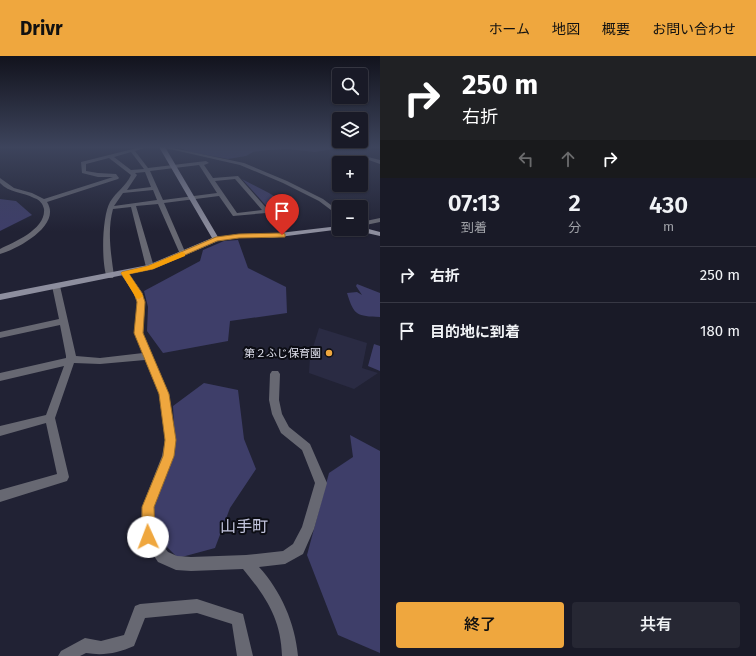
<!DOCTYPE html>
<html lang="ja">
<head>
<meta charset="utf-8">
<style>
  body { margin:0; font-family:"Fira Sans","Noto Sans JP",sans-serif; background:#262733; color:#f1f3f6; height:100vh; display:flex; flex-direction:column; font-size:15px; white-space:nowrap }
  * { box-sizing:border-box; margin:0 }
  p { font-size:13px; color:#9fa1a7 }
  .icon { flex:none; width:22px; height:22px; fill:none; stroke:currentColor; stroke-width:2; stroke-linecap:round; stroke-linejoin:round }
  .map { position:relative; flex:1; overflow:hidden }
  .details { display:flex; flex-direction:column; background:#191a27; width:376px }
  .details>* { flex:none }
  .banner { background:#202124; color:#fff; overflow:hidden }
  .controls { position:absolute; left:332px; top:12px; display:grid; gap:8px }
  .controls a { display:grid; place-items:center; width:36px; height:36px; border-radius:4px; background:#191a27; box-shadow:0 1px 3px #0004,0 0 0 1px #373844; font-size:20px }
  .pin { position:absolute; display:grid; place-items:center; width:34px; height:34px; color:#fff; margin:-41px -17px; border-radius:50% 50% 50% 0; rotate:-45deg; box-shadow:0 0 4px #0007 }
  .pin .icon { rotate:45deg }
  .me { position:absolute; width:44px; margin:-22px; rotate:358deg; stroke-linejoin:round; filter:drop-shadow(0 0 3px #0008) }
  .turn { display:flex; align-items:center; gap:14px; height:84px; padding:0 16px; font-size:18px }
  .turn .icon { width:52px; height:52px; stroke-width:2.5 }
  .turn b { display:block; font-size:28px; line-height:34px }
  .lanes { display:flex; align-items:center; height:38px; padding:0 16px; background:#0003; justify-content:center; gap:20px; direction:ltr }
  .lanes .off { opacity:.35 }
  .eta { display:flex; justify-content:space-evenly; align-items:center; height:68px; text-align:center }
  .eta b { font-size:24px; font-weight:600; line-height:28px }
  .primary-button { display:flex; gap:8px; margin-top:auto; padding:8px 16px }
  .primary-button a { flex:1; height:46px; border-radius:4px; background:#efa73e; color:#111; font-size:16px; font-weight:600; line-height:46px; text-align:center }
  .primary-button a+a { background:#262733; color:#f1f3f6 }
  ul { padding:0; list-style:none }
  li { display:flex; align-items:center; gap:12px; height:56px; padding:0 16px; border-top:1px solid #373844 }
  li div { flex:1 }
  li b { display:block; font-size:15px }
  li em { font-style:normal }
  header { display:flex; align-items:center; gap:24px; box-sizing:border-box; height:56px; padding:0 20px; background:#efa73e; color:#111 }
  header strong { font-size:19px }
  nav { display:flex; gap:22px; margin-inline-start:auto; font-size:14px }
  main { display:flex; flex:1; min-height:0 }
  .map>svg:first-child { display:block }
  .built { fill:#2a2b43 }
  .green { fill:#3e3e69 }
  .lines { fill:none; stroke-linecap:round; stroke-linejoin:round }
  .street { fill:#676872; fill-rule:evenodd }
  .secondary { fill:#8d8e9e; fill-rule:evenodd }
  .route { fill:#efa73e; stroke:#9b6d28 }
  .slow { fill:#f59e0b }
  .poi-dot { fill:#efa73e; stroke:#0c0d14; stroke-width:1.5 }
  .labels { text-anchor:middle; stroke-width:4; stroke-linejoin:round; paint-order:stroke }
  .poi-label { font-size:11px; fill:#e1e2ef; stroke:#0c0d14; text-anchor:end }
  .near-quarter-label { font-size:16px; fill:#c3c5dd; stroke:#0c0d14 }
</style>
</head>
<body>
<header>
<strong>Drivr</strong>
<nav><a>ホーム</a><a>地図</a><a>概要</a><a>お問い合わせ</a></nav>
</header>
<main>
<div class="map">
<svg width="380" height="600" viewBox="0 0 380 600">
  <rect width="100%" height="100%" fill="#212234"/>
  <polygon class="built" points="319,272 367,287 362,312 378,317 354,333 309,317 310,301"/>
  <g class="green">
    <polygon points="177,91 338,91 339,92 315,96 288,93 268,94 253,96 246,100 228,103 191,96"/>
    <path d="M242 123C256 131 270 136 282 146L269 153Z"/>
    <polygon points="0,143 16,145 32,159 0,175"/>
    <polygon points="238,184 248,212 286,231 287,257 230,265 228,285 163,297 147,275 148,251 144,235 200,205 203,194 224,185"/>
    <path d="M357 228 380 237V261C357 260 354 260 347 237L357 236 362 239 356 230Z"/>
    <polygon points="374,288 380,290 380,315 368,310"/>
    <polygon points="204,327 238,334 244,383 256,413 230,452 215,492 178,502 158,482 152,453 175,390 173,350"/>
    <polygon points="350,379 380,395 380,597 338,579 307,499 329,417 353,401"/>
  </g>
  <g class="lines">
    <g class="street">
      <path d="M141 91H147L135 95 148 112 206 105 209 107 204 109 213 122 238 120 269 155 266 157 233 160 219 140 164 147 186 198 183 200 180 198 158 148 136 150 154 211 150 213 146 211 131 151 113 153C107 175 111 198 114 220L113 222H107C101 206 102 160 110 146 116 136 126 130 131 119L109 102 86 108V115L98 117 116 118 119 122 118 123 47 146C62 169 18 193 0 198V193C15 186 46 173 44 153 43 148 40 144 34 142 23 136 9 137 0 127V122L14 132 32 137 44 143 113 121H98L82 117 81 106ZM131 96 144 113 131 114 114 101ZM199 109 217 137 163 144 150 115ZM145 116 151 131 127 134 137 119 135 117ZM235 123 262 154 237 157 215 125ZM153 134 157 144 114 150 123 137Z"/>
      <polygon points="161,91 168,91 244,107 287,125 323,143 339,155 339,160 319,145 283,127 240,109"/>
      <polygon points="368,101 380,104 380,108 366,103 366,101"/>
      <polygon points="380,162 380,166 361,170 361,166"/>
      <path d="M121 215H127L142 237 145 246 143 277 169 338 175 384 174 400 154 451 153 465 154 479 168 496 177 500 191 501 246 499 283 495 293 488 302 471 315 427 302 394 281 377 272 358 269 344 270 318 272 315H278L280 318 279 344 282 358 289 371 310 388 327 427 314 473 303 498 285 508 259 511C281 535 295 567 298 600H282C281 563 266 541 243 513L191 515 176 514 158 506 144 485 142 481 141 465 142 451 162 400 165 384 159 338 145 304 100 308 74 307 55 362 69 421 67 425 0 446V434L57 418 46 367 0 380V370L46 359 64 310 0 325V317L66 302V300L60 269 0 282V276L59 263 52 230 56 228 60 230 76 300 100 302 143 297 135 277 137 246 134 237 120 217Z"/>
      <path d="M197 543 243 558 253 600H237L232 568 197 557 145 562 134 590C118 597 104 600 86 597L80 600H58L61 595 85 582 101 585 124 579 135 550 140 548Z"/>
    </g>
    <g class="secondary">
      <polygon points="159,91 165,91 218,181 239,178 271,178 339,170 339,173 342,173 271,182 239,182 218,185 153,213 0,244 0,238 148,209 212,182"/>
      <polygon points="361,171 380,176 380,180 358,175 357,173 361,173"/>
    </g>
  </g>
  <linearGradient id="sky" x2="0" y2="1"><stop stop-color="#12131d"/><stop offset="0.52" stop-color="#3d445c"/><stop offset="1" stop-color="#3d445c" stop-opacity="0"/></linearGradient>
  <rect width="380" height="175" fill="url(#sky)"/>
  <polygon class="route" points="282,177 285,178 285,181 239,182 217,185 153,213 129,218 142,237 145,246 143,277 169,338 176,384 174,400 154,451 155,481 153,486 148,488 144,486 142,481 142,451 163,400 165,384 159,338 134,277 137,246 134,237 121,217 122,216 148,210 216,181 239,178"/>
  <polygon class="slow" points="182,196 185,197 185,200 153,213 129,218 143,240 139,243 136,242 121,217 122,216 148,210"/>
  <circle class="poi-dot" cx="329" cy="297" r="4"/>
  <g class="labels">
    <g class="poi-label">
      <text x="321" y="301">第２ふじ保育園</text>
    </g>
    <g class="near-quarter-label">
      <text x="244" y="476">山手町</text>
    </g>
  </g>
</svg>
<div class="controls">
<a><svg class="icon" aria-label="search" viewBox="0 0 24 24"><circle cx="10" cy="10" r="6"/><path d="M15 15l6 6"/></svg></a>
<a><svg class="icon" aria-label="layers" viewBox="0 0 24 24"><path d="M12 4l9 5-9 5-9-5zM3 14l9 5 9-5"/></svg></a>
<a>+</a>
<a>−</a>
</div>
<div class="pin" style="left:282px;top:179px;background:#d93025"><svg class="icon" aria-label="arrive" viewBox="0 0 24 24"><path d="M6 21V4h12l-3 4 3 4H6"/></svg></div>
<svg class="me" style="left:148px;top:481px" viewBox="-20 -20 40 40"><circle r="19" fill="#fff"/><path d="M0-13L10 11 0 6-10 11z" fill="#efa73e"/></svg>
</div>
<section class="details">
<div class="banner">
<div class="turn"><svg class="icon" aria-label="right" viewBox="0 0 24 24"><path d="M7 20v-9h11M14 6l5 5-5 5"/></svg><div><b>250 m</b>右折</div></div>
<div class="lanes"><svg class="icon off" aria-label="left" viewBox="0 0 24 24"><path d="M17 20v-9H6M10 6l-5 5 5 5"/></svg><svg class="icon off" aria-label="ahead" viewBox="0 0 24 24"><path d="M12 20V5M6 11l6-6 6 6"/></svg><svg class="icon" aria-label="right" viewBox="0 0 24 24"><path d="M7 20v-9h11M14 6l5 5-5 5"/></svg></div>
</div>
<div class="eta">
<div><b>07:13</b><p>到着</p></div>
<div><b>2</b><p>分</p></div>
<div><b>430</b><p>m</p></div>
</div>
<ul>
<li><svg class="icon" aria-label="right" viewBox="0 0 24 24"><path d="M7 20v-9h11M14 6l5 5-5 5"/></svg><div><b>右折</b></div><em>250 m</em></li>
<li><svg class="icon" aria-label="arrive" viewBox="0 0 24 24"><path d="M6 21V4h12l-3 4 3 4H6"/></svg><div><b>目的地に到着</b></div><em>180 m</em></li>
</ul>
<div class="primary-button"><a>終了</a><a>共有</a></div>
</section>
</main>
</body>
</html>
